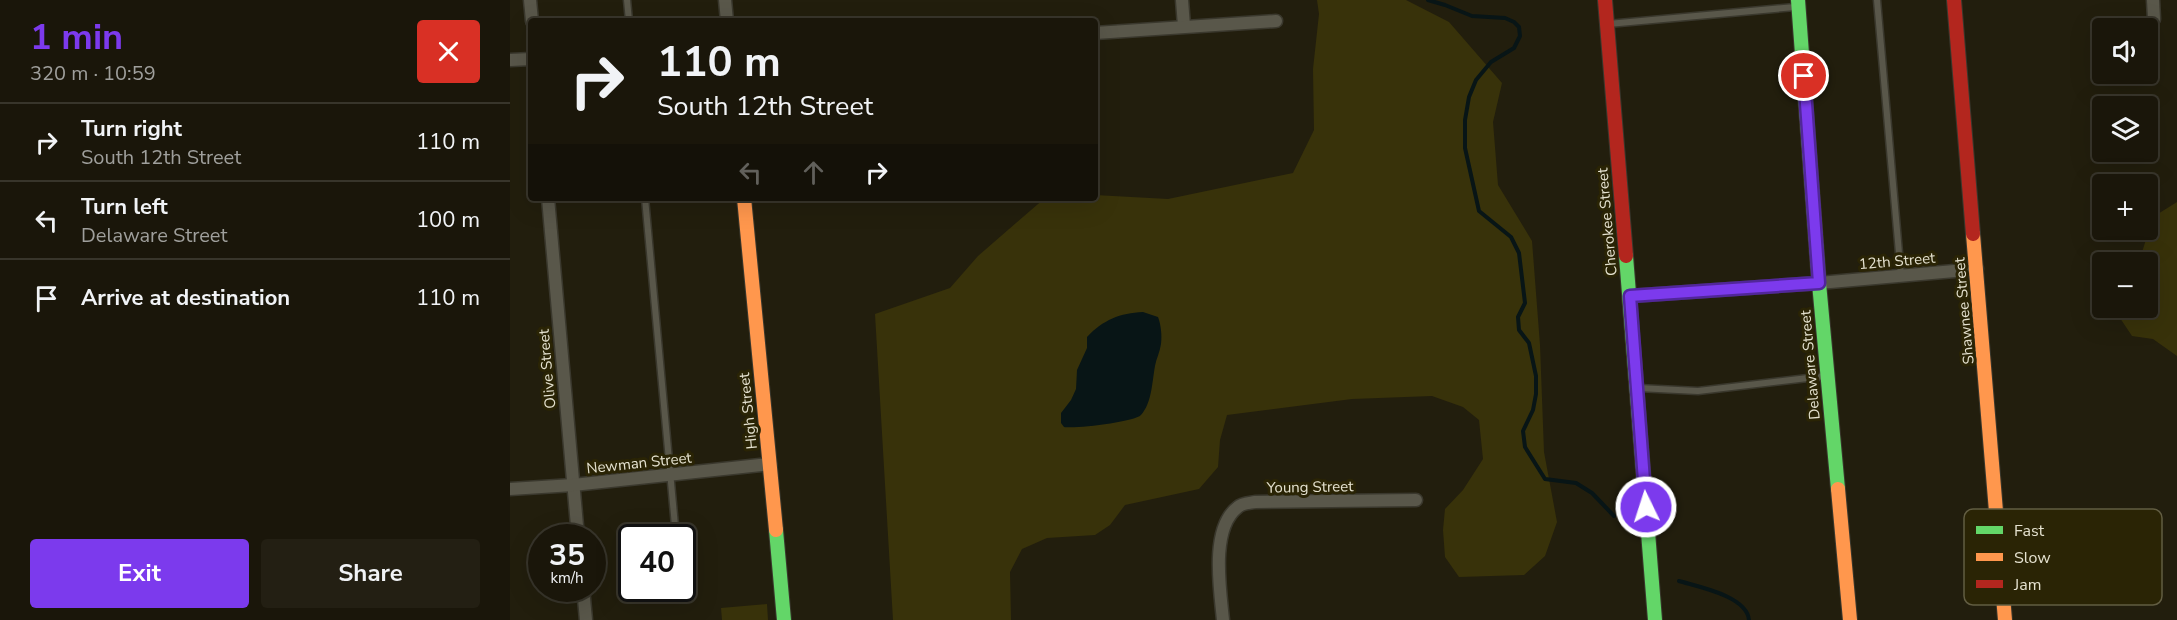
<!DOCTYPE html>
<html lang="en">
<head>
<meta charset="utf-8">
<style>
  body { margin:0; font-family:"Nunito Sans",sans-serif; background:#231f13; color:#f1f3f6; height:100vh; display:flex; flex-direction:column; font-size:22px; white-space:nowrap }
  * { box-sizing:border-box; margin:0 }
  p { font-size:20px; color:#9f9f9c }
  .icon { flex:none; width:33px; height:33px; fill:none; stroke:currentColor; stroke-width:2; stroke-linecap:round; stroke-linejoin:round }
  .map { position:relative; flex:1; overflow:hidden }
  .details { display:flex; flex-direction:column; background:#1a160a; width:510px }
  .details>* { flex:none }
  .top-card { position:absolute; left:18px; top:18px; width:570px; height:183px; border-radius:6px; box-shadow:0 6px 24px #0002,0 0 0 2px #38352b; background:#1a160a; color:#f1f3f6; overflow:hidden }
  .buttons { position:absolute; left:1582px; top:18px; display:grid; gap:12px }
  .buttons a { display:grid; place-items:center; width:66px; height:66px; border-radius:6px; background:#1a160a; box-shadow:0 6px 24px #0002,0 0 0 2px #38352b; font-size:30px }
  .speed { position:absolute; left:18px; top:524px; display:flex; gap:12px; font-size:30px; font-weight:700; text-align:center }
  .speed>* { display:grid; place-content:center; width:78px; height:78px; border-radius:50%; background:#1a160a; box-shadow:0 6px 24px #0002,0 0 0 2px #38352b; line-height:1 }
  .speed small { font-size:15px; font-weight:400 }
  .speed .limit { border:3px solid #111; border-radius:9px; background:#fff; color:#111 }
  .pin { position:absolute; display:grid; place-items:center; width:51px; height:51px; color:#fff; margin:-26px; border:3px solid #fff; border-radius:50%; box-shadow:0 2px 6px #0007 }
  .me { position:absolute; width:66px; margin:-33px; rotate:356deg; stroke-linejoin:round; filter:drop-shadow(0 0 4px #0008) }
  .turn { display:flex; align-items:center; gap:21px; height:126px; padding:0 30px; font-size:27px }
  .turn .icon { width:78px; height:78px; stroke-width:2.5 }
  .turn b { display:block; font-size:42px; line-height:51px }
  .lanes { display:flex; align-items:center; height:57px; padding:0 30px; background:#0003; justify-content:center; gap:30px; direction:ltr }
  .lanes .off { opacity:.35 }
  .round { display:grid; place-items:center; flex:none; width:63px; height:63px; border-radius:6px; background:#231f13 }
  .head { display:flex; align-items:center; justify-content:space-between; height:102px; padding:0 30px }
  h1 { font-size:36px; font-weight:700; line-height:45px; color:#7c3aed }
  .cta { display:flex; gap:12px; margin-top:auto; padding:12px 30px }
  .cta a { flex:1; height:69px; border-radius:6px; background:#7c3aed; color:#fff; font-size:24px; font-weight:700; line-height:69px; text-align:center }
  .cta a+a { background:#231f13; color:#f1f3f6 }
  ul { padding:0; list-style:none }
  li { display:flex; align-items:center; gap:18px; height:78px; padding:0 30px; border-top:2px solid #38352b }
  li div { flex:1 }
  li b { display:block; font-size:22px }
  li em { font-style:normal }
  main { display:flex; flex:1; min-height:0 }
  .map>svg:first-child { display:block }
  .green { fill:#38320a }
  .water { fill:#081516 }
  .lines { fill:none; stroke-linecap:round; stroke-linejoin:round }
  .stream { stroke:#081516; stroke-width:4 }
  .lane-casing { stroke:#3a382d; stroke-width:9 }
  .street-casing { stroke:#3a382d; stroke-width:15 }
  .fast-casing { stroke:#3a382d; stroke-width:16 }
  .slow-casing { stroke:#3a382d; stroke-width:16 }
  .jam-casing { stroke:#3a382d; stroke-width:16 }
  .lane { stroke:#59574a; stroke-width:6 }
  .street { stroke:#59574a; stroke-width:12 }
  .fast { stroke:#63d668; stroke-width:14 }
  .slow { stroke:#ff974d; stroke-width:14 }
  .jam { stroke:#b3261e; stroke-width:14 }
  .route-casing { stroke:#51269a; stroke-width:15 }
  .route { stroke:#7c3aed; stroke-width:10 }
  .labels { text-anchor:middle; stroke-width:6; stroke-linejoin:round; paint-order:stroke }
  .street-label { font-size:15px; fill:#e5e2d0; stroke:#2a2405 }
  .key { fill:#2a2405; stroke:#625d42; stroke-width:1.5 }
  .key-label { font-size:16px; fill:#e5e2d0 }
</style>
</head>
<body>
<main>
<section class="details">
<div class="head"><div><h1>1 min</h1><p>320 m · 10:59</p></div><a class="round" style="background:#d93025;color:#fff"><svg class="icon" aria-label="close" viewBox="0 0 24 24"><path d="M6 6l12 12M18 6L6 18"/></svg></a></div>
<ul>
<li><svg class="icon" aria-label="right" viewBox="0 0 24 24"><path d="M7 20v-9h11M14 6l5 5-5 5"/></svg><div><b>Turn right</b><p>South 12th Street</p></div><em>110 m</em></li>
<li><svg class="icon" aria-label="left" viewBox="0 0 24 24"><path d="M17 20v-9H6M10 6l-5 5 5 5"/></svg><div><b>Turn left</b><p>Delaware Street</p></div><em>100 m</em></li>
<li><svg class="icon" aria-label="arrive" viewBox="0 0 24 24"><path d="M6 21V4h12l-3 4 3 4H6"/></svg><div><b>Arrive at destination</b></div><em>110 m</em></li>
</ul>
<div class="cta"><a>Exit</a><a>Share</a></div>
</section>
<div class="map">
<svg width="1667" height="620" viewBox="0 0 1667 620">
  <rect width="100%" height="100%" fill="#221e0d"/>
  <g class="green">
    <polygon points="807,0 896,0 939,22 992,83 983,122 988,185 1022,241 1030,345 1034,452 1047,522 1035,556 1014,575 949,577 935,557 933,530 935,509 953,490 973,459 969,420 953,407 922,396 842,399 717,415 710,440 708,467 689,489 615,505 600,525 585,535 537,538 512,549 500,572 501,620 383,620 365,314 440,288 468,256 535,198 585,198 585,195 658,199 783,173 804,130 803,69 809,14"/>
    <polygon points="1667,202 1667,356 1643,339 1622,336 1604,309 1605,308 1638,308 1638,262 1629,262 1643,217"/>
    <polygon points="257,604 258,620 212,620 211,608"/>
  </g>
  <path class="water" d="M633 312 648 317C651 325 652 335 651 344 650 352 646 359 645 366 642 382 642 403 631 415 624 422 566 429 554 427L551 423V413L561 400 566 389 567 370 577 348V337C593 320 610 313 633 312Z"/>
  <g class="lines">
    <g class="stream">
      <polyline points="918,0 935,5 962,16 995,18 1004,22 1009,27 1010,36 1004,48 981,62 966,80 959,97 955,120 955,148 969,211 1001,237 1009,253 1015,303 1008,317 1009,330 1019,343 1026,376 1026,394 1023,410 1013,431 1015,447 1035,479 1066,483 1082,493 1104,516"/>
      <path d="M1169 581C1189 587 1237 596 1239 620"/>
    </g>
    <g class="lane-casing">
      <g id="lane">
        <polyline points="117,0 119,21"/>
        <polyline points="1367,0 1391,276"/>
        <polyline points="1098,24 1285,7"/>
        <polyline points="135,198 166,537"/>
        <polyline points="1128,388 1188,391 1315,376"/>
        <polyline points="170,588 170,589"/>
      </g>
    </g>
    <g class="street-casing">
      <g id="street">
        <polyline points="20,0 22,21"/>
        <polyline points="215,0 217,21"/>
        <polyline points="672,0 674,26"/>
        <polyline points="1643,0 1644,19"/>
        <polyline points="585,33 766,21"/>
        <polyline points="0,60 21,59"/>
        <polyline points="38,198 68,537"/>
        <polyline points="1120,296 1309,283 1467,269"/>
        <polyline points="0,489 63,485 260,464"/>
        <polyline points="73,588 76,620"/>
        <path d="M713 620C710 589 700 528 728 507 732 503 740 503 745 502L906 500"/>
      </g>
    </g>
    <g class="fast-casing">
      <g id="fast">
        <polyline points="1288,0 1309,283 1328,489"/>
        <polyline points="1116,256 1145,620"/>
        <polyline points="266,530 274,620"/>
      </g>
    </g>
    <g class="slow-casing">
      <g id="slow">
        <polyline points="234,198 266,530"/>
        <polyline points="1463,234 1495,620"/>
        <polyline points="1328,489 1340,620"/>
      </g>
    </g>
    <g class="jam-casing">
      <g id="jam">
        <polyline points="1095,0 1116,256"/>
        <polyline points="1444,0 1463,234"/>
      </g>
    </g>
    <use href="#lane" class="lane"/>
    <use href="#street" class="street"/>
    <use href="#fast" class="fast"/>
    <use href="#slow" class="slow"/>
    <use href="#jam" class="jam"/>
  </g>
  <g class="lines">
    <g class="route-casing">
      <polyline id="route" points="1136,507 1120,296 1309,283 1294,76"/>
    </g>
    <use href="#route" class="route"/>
  </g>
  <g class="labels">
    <g class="street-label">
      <text transform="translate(1097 222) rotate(-95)" y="5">Cherokee Street</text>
      <text transform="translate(1387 261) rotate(-5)" y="5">12th Street</text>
      <text transform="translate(1454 311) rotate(-95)" y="5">Shawnee Street</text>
      <text transform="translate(1300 365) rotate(-95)" y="5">Delaware Street</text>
      <text transform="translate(37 369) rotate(-95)" y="5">Olive Street</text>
      <text transform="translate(238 411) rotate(-96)" y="5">High Street</text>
      <text transform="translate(129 463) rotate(-6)" y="5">Newman Street</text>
      <text transform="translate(800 487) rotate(-1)" y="5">Young Street</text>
    </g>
  </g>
  <rect x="1454" y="509" width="198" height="96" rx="9" class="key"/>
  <rect x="1466" y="526" width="27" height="8" fill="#63d668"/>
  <rect x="1466" y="553" width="27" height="8" fill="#ff974d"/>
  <rect x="1466" y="580" width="27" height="8" fill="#b3261e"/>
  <g class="key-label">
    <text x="1504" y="536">Fast</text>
    <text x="1504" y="563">Slow</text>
    <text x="1504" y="590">Jam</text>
  </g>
</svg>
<div class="buttons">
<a><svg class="icon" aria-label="sound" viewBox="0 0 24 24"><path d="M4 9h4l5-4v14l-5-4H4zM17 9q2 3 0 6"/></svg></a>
<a><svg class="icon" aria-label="layers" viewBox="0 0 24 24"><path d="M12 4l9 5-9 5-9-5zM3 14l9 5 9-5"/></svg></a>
<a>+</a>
<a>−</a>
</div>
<div class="speed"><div>35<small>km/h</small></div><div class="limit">40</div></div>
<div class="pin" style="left:1294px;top:76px;background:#d93025"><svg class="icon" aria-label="arrive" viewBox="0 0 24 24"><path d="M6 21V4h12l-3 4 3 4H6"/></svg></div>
<svg class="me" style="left:1136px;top:507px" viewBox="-20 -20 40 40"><circle r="17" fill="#7c3aed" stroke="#fff" stroke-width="3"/><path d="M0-11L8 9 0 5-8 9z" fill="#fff"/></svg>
<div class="top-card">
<div class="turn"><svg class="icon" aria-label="right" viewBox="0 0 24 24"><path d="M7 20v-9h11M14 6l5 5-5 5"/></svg><div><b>110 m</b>South 12th Street</div></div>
<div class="lanes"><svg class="icon off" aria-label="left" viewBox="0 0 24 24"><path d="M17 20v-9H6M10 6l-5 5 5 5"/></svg><svg class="icon off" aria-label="ahead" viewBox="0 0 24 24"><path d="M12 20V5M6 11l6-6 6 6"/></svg><svg class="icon" aria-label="right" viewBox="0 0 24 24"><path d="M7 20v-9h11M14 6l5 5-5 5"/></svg></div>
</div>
</div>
</main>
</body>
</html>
